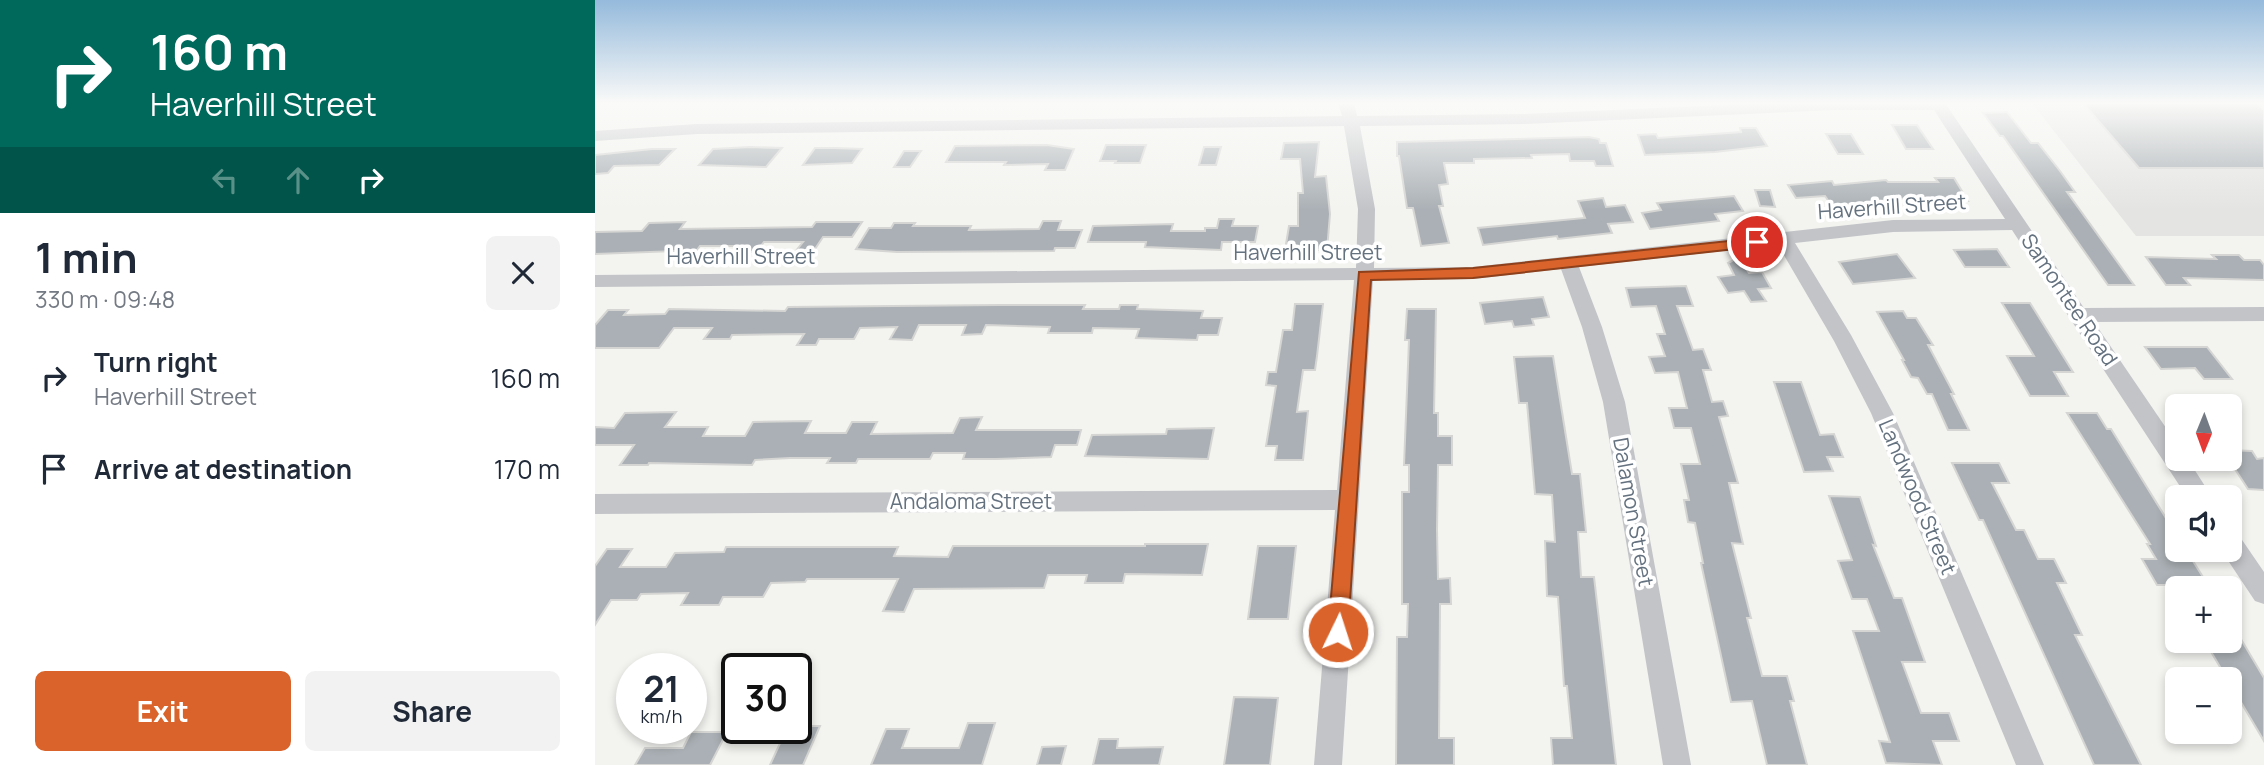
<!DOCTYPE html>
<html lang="en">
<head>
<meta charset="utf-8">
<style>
  body { margin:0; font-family:Manrope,sans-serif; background:#f2f2f3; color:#1f2937; height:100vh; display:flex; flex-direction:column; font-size:26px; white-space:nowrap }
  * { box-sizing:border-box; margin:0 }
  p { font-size:23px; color:#747a83 }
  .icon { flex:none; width:38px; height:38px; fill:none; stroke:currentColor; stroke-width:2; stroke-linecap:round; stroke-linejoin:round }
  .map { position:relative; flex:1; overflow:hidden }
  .side { display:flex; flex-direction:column; background:#fff; width:595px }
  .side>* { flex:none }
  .guide { background:#00695c; color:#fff; overflow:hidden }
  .needle { width:46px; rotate:181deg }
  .tools { position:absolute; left:1570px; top:394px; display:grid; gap:14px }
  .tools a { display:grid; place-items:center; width:77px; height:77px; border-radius:10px; background:#fff; box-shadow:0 4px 10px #0003; font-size:35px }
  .speed { position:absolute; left:21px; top:653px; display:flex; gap:14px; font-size:35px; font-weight:700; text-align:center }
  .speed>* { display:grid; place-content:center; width:91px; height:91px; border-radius:50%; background:#fff; box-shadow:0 4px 10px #0003; line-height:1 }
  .speed small { font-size:18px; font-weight:400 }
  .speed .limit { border:4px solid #111; border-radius:10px; background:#fff; color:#111 }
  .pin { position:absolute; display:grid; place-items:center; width:60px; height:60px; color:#fff; margin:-30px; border:4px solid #fff; border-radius:50%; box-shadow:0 2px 7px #0007 }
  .me { position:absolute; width:77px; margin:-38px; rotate:4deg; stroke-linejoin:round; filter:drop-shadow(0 0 5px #0008) }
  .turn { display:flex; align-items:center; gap:24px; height:147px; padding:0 35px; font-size:32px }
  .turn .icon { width:91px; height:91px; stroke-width:2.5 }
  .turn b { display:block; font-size:49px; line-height:60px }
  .lanes { display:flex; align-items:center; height:66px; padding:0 35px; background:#0003; justify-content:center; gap:35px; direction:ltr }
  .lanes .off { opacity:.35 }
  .round { display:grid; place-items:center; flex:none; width:74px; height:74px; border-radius:10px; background:#f2f2f3 }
  .headline { display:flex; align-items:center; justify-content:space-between; height:119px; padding:0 35px }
  h1 { font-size:42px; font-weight:700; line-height:52px }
  .cta { display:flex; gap:14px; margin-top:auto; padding:14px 35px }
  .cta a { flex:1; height:80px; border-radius:10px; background:#d9632a; color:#fff; font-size:28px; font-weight:700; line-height:80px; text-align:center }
  .cta a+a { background:#f2f2f3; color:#1f2937 }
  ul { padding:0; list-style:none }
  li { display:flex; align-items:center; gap:21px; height:91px; padding:0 35px }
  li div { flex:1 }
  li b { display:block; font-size:26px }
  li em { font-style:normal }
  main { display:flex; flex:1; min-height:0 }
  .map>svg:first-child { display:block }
  .built { fill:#e4e5e3 }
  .building { fill:#aab0b5; stroke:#d5d5d3; stroke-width:2 }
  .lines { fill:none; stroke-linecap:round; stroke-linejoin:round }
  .minor { fill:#c2c4c8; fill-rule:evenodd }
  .route { fill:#d9632a; stroke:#8d401b; stroke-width:2 }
  .labels { text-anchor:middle; stroke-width:7; stroke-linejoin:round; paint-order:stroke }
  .street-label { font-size:21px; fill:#64717f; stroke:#fff }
</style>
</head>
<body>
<main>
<section class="side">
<div class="guide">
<div class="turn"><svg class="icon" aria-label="right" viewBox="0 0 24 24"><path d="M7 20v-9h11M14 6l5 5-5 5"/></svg><div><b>160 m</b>Haverhill Street</div></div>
<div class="lanes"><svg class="icon off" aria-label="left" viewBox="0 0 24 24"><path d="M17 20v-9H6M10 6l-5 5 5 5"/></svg><svg class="icon off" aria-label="ahead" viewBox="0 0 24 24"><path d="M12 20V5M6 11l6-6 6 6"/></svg><svg class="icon" aria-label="right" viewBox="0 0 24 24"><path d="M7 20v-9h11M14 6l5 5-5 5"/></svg></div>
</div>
<div class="headline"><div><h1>1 min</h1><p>330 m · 09:48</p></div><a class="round"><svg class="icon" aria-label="close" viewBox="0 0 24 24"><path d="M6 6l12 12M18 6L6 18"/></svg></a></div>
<ul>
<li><svg class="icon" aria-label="right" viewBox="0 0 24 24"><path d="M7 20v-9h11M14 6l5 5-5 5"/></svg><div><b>Turn right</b><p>Haverhill Street</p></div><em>160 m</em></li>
<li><svg class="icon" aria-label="arrive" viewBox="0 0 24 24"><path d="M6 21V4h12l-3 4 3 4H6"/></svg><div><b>Arrive at destination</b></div><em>170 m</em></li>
</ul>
<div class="cta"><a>Exit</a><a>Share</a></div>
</section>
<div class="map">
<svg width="1669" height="765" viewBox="0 0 1669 765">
  <rect width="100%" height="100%" fill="#f3f4f0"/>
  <polygon class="built" points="1437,103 1669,103 1669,236 1541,236"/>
  <g class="building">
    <polygon points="1488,103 1662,103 1669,110 1669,168 1544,168"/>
    <polygon points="1412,112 1436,143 1443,143 1465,171 1480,192 1472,192 1539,285 1513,285 1408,136 1405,136 1388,113"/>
    <polygon points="1297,125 1322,125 1338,149 1311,149"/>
    <polygon points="1145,128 1161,128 1172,146 1120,152 1050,155 1043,135 1061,134 1063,138 1146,132"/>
    <polygon points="1231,134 1256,134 1268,154 1243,154"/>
    <polygon points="994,137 1004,139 1005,143 1011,143 1018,166 1001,166 999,161 975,161 974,154 936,155 937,158 879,159 879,163 849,163 853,184 844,185 848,206 844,206 854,243 826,246 818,208 812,208 804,156 802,156 802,142"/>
    <polygon points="724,142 720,177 731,176 735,214 732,250 690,250 694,226 703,226 703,193 708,193 705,159 686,159 689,143"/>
    <polygon points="452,145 479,149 470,170 450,170 453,164 409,165 411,162 351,162 360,146"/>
    <polygon points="511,145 551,145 545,163 520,163 521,161 505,161"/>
    <polygon points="155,147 187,148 171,167 104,165 118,149"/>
    <polygon points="609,147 626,147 621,165 604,165"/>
    <polygon points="220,148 240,148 267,149 257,163 208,165"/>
    <polygon points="57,149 80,149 64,165 19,166 13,173 0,174 0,155"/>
    <polygon points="309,151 326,151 315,167 299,167"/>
    <polygon points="1340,178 1359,178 1373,201 1326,200 1324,197 1237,206 1230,196 1201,198 1193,185 1237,181 1239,185 1291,180 1293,182 1343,182"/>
    <polygon points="1160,190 1175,190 1180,207 1165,206"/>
    <polygon points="1139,196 1148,211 1120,214 1124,221 1055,229 1047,213 1066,210 1062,203"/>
    <polygon points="1008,198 1011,207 1030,205 1038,222 1013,224 1017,233 963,239 962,236 888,245 883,228 990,218 983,201"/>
    <polygon points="624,219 639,219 637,226 663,226 660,242 627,242 626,250 550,247 551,242 493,242 498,226 578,224 576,231 610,231 610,228 622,228"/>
    <polygon points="448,221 466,221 463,230 487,230 480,248 460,248 459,251 302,252 261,249 274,228 296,228 299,223 320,223 318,226 376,226 374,230 444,229"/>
    <polygon points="90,222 85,229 217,227 221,222 267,222 257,237 228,237 218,252 200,252 208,242 169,242 161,252 140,252 145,246 105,246 99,254 77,254 80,251 0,254 0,232 47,231 54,223"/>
    <polygon points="1402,249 1414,267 1370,267 1359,250"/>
    <polygon points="1302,254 1320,278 1258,284 1244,262"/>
    <polygon points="1617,255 1644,255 1649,260 1665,260 1669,265 1669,280 1589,278 1595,285 1571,285 1551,257 1621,259"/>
    <polygon points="1144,257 1154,273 1167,272 1176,288 1163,289 1171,301 1156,302 1149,291 1133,293 1123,277 1139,275 1133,263"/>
    <polygon points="1091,286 1098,306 1082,306 1098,350 1108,349 1116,370 1108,370 1117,402 1128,401 1133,416 1124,417 1143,483 1134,483 1148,544 1137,543 1156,618 1152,618 1167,676 1192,676 1199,701 1195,701 1212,765 1172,765 1157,701 1136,702 1106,563 1108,563 1100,523 1093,522 1089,500 1094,500 1086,464 1105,464 1096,428 1079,428 1074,408 1092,408 1083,372 1060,373 1054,357 1070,356 1062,334 1070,334 1061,306 1036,307 1031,288"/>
    <polygon points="948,297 954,317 937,319 939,325 919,327 917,321 890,324 885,303"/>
    <polygon points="1407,303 1435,303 1478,372 1459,372 1473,396 1435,396 1412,356 1439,356"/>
    <polygon points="700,304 728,304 722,356 720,370 708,370 702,412 713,411 708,460 680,460 682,446 671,446 681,386 671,385 673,372 681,372 688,330 697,330"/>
    <polygon points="404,305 490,305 488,309 524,309 525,305 543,305 542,309 608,311 606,318 627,318 623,335 603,335 602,340 541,338 544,329 498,328 497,333 453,333 455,327 391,325 387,334 367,335 371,325 324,325 317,340 295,339 302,327 265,328 259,339 224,339 221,345 202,345 209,334 137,335 135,339 109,339 117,328 79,328 64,348 0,348 0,325 13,310 33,310 29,315 70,314 74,309 190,311 193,307"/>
    <polygon points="812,309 841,309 839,413 843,413 843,436 857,436 857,465 843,465 842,530 843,579 855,578 856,604 845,604 844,738 859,738 859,765 801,765 802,637 812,637 813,604 807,604 807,492 814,492 814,465 809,465 814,340 810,340"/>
    <polygon points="1308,311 1312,318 1321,318 1338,345 1333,345 1359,394 1356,394 1374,430 1353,430 1337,394 1332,394 1323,378 1316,377 1307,360 1309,360 1282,312"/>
    <polygon points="1550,347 1612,347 1637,379 1609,379 1600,368 1566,369"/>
    <polygon points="958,356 977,474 985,474 991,532 983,532 986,577 999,577 1021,765 958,765 956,738 977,738 972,686 969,686 963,597 952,596 950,541 960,542 957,495 940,494 932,403 924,403 919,357"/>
    <polygon points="1179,382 1206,382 1225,435 1239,434 1248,457 1232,457 1238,471 1209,472"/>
    <polygon points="81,412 70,427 113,427 108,436 150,436 158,422 216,421 210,433 251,433 257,422 282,422 276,434 358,433 365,418 387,417 381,430 486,430 482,445 460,445 456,457 401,459 368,459 370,453 338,453 335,459 263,459 261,463 232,463 235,458 195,458 160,460 157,465 54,463 53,465 25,465 39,445 0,445 0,427 19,428 30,413"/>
    <polygon points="1472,413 1502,413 1512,429 1516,429 1582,536 1582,550 1591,550 1613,585 1562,585 1547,559 1561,559 1552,544 1555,544"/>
    <polygon points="619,428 613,459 490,456 497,435 571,434 572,429"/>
    <polygon points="1634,450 1657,451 1662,459 1669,458 1669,490 1653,489 1634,460"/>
    <polygon points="1357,463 1404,463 1414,483 1397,483 1421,530 1429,530 1443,559 1459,559 1471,583 1462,583 1487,635 1480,635 1546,765 1499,765 1388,520 1384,520"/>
    <polygon points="1234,496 1265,497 1281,546 1278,545 1299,598 1307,598 1330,662 1307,662 1326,713 1354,713 1364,741 1338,741 1347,765 1291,763 1284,741 1295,742 1258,631 1284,631 1272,599 1257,599 1243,561 1257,560"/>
    <polygon points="550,544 613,544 607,575 530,574 528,583 490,583 492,575 453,575 449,588 319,589 309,612 288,611 303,579 212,579 210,582 176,583 168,597 128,597 124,605 86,605 93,593 46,594 42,600 16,600 0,625 0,566 12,549 37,549 25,567 71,567 80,553 129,552 131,547 303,547 299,556 353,557 358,546 550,546"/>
    <polygon points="663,546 701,546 693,619 653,619"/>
    <polygon points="1634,619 1669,678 1669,741 1609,640 1634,640"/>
    <polygon points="639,697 683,698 675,765 629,765"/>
    <polygon points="373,723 400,723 387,765 276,765 291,729 314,729 307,748 364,748"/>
    <polygon points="201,726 225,726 208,765 175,765 192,728 201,728"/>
    <polygon points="96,732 132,732 115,765 40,765 50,748 88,748"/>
    <polygon points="504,739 523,739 522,748 568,747 564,765 498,765"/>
    <polygon points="471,746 466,765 442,765 447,747"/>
  </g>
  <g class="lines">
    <g class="minor">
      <path d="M743 103H759L762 116 929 114 1174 103H1350L1489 308 1669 307V321L1499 322 1582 444V458H1592L1617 497H1592L1417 230 1298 232 1200 243 1256 335 1298 413 1449 765H1421L1276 413 1239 341 1183 245 984 267 1007 327 1030 402 1096 765H1068L1008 402 987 327 966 269 878 279 778 280 747 765H719L740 510 0 514V494L742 490 759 280 0 287V275L761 268 763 209 749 126 102 134 0 141V131L102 124 747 116ZM1238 110H1339L1410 219 1298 220 878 267 779 268 780 209 765 126 929 124Z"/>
      <polygon points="1634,531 1643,534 1669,572 1669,604 1660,601 1626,550 1634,550"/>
    </g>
  </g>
  <linearGradient id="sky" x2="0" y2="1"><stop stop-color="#95badc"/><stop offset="0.49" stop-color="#fafaf8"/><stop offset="1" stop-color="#fafaf8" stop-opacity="0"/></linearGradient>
  <rect width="1669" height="210" fill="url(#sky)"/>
  <polygon class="route" points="1162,238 1167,239 1167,246 878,278 776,280 753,632 750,639 743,642 736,639 733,632 764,272 878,268"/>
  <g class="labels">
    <g class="street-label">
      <text transform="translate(1297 207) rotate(-4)" y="7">Haverhill Street</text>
      <text x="713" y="260">Haverhill Street</text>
      <text x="146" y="264">Haverhill Street</text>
      <text transform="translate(1474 300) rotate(56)" y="7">Samontee Road</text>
      <text transform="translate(1322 497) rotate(67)" y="7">Landwood Street</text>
      <text x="376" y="509">Andaloma Street</text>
      <text transform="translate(1038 512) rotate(80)" y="7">Dalamon Street</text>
    </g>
  </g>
</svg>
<div class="tools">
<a><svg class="needle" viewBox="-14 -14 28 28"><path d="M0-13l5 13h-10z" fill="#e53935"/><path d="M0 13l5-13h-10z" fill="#747a83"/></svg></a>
<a><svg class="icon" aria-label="sound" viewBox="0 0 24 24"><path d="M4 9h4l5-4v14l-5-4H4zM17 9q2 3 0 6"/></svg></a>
<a>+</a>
<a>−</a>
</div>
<div class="speed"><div>21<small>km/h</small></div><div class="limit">30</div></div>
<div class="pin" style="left:1162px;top:242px;background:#d93025"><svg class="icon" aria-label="arrive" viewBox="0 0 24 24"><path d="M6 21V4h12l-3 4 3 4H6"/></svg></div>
<svg class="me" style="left:743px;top:632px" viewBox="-20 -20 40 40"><circle r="17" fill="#d9632a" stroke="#fff" stroke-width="3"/><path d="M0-11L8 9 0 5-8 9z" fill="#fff"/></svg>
</div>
</main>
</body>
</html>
